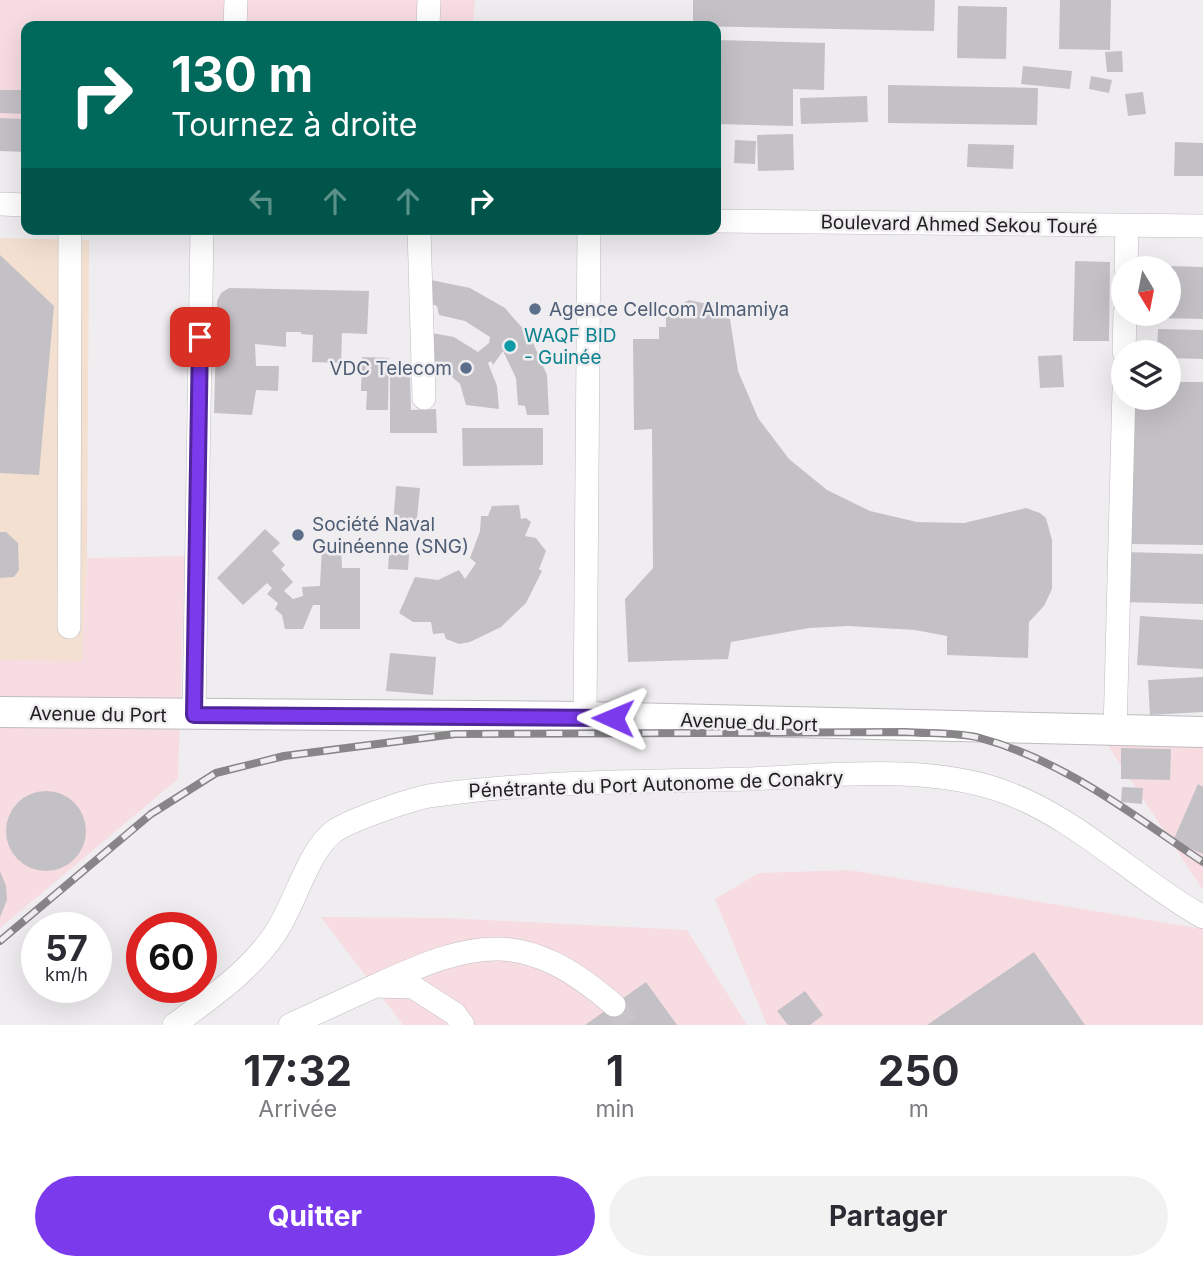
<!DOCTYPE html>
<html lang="fr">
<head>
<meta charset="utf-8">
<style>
  body { margin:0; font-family:Inter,sans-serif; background:#f2f2f3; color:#2b2b33; height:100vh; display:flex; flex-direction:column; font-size:26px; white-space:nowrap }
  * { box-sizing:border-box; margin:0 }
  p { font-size:23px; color:#7c7c81 }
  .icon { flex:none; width:38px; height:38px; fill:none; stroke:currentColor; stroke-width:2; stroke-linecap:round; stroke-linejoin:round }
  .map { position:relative; height:1025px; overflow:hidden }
  .drawer { display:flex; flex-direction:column; background:#fff; flex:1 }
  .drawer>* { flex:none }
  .hud { position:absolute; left:21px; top:21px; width:700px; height:214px; border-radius:14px; box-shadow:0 7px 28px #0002; background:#00695c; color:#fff; overflow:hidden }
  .needle { width:46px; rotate:170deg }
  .fabs { position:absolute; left:1111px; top:256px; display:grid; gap:14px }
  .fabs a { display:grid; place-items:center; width:70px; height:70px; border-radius:50%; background:#fff; box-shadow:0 7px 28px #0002; font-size:35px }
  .speed { position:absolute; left:21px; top:912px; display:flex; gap:14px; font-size:35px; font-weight:700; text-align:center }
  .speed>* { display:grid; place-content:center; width:91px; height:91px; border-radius:50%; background:#fff; box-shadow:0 7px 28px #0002; line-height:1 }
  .speed small { font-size:18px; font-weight:400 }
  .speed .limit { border:10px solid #d22; background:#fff; color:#111 }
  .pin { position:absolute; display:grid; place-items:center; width:60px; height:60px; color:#fff; margin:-30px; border-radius:14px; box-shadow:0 4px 10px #0006 }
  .me { position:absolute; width:77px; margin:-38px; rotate:271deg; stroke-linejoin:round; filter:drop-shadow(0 0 5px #0008) }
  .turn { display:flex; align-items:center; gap:24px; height:147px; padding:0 35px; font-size:32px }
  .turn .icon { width:91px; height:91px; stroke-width:2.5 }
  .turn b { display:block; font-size:49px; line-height:60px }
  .lanes { display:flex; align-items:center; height:66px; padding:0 35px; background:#0003; justify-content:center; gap:35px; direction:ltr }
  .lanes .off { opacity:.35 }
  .eta { display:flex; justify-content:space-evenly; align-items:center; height:119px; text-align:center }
  .eta b { font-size:42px; font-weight:700; line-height:49px }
  .button { display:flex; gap:14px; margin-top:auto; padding:14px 35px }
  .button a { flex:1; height:80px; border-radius:42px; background:#7c3aed; color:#fff; font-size:28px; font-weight:700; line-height:80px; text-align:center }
  .button a+a { background:#f2f2f3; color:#2b2b33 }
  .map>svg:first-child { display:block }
  .commercial { fill:#f3e0d0 }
  .industrial { fill:#f7dce1 }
  .building { fill:#c4c1c6 }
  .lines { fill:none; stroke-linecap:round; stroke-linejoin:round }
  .minor-tunnel { stroke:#c6c4c7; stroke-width:23; stroke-dasharray:23 11; stroke-linecap:butt }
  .minor-casing { stroke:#bfbcc0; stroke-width:24 }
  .major-casing { stroke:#bfbcc0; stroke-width:32 }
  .minor { stroke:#fff; stroke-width:23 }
  .major { stroke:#fff; stroke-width:30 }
  .rail-casing { stroke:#878588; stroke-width:8 }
  .rail { stroke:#f0edf1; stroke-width:5; stroke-dasharray:16; stroke-linecap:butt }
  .route-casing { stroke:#51269a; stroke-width:18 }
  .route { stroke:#7c3aed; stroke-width:12 }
  .service-dot { fill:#5c6f8a; stroke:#f0edf1; stroke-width:2.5 }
  .culture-dot { fill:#0f9aa8; stroke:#f0edf1; stroke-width:2.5 }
  .labels { text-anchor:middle; stroke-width:5; stroke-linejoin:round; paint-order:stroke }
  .street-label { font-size:19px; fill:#1f1e1f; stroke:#f0edf1 }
  .service-label { font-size:19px; fill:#4e5e75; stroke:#f0edf1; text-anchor:start }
  .culture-label { font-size:19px; fill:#0d838f; stroke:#f0edf1; text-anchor:start }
</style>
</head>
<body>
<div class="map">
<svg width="1203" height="1025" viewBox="0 0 1203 1025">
  <rect width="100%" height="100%" fill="#f0edf1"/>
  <polygon class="commercial" points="0,238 89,240 87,558 82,661 0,660"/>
  <g class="industrial">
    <polygon points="0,0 475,0 473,26 26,26 26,119 0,118"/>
    <polygon points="185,556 178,779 0,928 0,660 82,661 87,558"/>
    <polygon points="1203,739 1203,890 1107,744"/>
    <polygon points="850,870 1203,929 1203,1025 767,1025 715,899 759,873"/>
    <polygon points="321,917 446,918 687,930 747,1025 403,1025"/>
  </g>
  <g class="building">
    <polygon points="693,0 935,0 934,31 693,26"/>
    <polygon points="1060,0 1111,0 1110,50 1059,49"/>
    <polygon points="958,6 1007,7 1006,59 957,58"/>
    <polygon points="716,40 825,43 824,90 793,89 793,126 716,124"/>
    <polygon points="1122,51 1123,72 1107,72 1105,52"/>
    <polygon points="1023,66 1072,71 1070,89 1021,84"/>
    <polygon points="1091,76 1112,80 1109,93 1089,89"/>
    <polygon points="888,85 1038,88 1037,125 888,123"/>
    <polygon points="0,90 26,90 26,114 0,113"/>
    <polygon points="1143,92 1146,114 1128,116 1125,94"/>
    <polygon points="867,96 868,122 801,124 800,98"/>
    <polygon points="0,118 26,119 26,152 0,151"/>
    <polygon points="793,134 794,170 758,171 757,135"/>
    <polygon points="735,140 756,141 755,164 734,163"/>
    <polygon points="1175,142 1203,143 1203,176 1174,176"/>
    <polygon points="968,144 1014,145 1013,169 967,167"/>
    <polygon points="0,255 54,306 39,475 0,473"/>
    <polygon points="1075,261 1110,262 1109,341 1073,341"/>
    <polygon points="1169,266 1203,267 1203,319 1159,318 1159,313 1169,313"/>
    <polygon points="431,280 470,288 505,308 531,338 547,375 549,415 527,415 525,406 518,405 516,378 503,351 493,365 491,361 488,363 497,386 499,409 466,405 460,384 442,368 431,365 432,333 454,337 478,352 489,343 490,337 465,321 439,315 437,306 432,304"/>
    <polygon points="229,288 369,291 367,334 342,333 341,363 312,362 313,335 301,334 301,332 286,332 286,347 255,344 256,366 279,366 278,391 256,390 252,415 214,413 217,301 221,293"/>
    <polygon points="689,300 716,306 730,319 738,371 758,418 789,459 827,490 870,511 917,522 964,523 1026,508 1040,513 1046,518 1052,540 1052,589 1044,606 1029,622 1028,658 947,655 947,636 915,630 848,626 809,628 731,642 728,659 628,662 625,599 653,568 652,429 634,430 633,339 659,339 659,327 666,327 666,312"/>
    <polygon points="1158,329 1203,330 1203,359 1169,358 1169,352 1157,352"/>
    <polygon points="1062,355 1064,387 1040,388 1038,356"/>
    <polygon points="362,357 389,358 388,410 366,410 367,391 361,391"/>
    <polygon points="390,376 410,376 411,410 436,409 437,433 390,433"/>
    <polygon points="1169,382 1203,382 1203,545 1129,544 1132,397 1169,397"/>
    <polygon points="462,428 543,428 543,465 463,466"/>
    <polygon points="396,486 420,488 416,527 393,525"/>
    <polygon points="519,505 521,519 526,518 531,522 525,536 536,538 546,551 539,569 542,571 526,603 501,627 470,642 459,644 446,639 444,633 433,634 431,622 413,622 399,613 415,577 438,580 459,570 465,579 476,563 470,558 480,531 481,516 488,516 492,506"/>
    <polygon points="265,529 280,543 272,551 285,565 281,569 293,582 284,591 293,599 303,596 302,587 320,586 322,546 341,545 342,568 360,568 360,629 320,629 320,605 313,605 303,629 285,629 282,615 275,609 278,603 267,594 272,588 267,583 243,605 217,578"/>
    <polygon points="0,532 6,532 18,543 19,570 14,577 0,578"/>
    <polygon points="1123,552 1203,554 1203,604 1121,602"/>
    <polygon points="389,554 409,554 408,570 388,569"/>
    <polygon points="1140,616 1203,620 1203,669 1137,665"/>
    <polygon points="390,653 436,657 433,695 386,691"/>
    <polygon points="1203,677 1203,712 1150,715 1148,680"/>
    <polygon points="1121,748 1171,749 1170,780 1121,779"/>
    <polygon points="1198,784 1203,787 1203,854 1173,841"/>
    <polygon points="1122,787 1143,788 1142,804 1121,802"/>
    <circle cx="46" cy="831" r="40"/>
    <polygon points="0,871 6,886 7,900 0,917"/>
    <polygon points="1034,952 1085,1025 927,1025"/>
    <polygon points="646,982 677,1025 585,1025"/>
    <polygon points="805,991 823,1015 810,1025 788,1025 777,1011"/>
  </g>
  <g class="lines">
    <polyline class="minor-tunnel" points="614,1005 628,1025"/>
    <g class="minor-casing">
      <g id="minor">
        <polyline points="235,26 236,0"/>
        <polyline points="428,26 429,0"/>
        <polyline points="0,204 26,205"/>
        <polyline points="716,221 1203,226"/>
        <polyline points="419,229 424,398"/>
        <polyline points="1126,268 1127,226"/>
        <polyline points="1124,352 1125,313"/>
        <polyline points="69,627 70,229"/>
        <polyline points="194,715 202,229"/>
        <polyline points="585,717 589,229"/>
        <polyline points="1115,732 1124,388"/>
        <path d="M174 1025C210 998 248 973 274 935 295 906 308 848 336 830 354 819 415 797 436 795 538 781 644 782 747 779 828 776 928 763 1005 792 1079 819 1135 879 1203 917"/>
        <polyline points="290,1025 375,986"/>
        <path d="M463 1025 455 1014 413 987 375 986C476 939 525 928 614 1005"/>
      </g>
    </g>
    <g class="major-casing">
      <polyline id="major" points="0,712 585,717 1203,732"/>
    </g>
    <use href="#minor" class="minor"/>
    <use href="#major" class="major"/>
    <g class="rail-casing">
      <path id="rail" d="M0 941 151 814 216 773 284 756 455 734 905 732C929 734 957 732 980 738 1065 761 1131 814 1203 862"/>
    </g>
    <use href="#rail" class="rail"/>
  </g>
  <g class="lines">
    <g class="route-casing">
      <polyline id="route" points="200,337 194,715 613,718"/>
    </g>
    <use href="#route" class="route"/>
  </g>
  <g class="service-dot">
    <circle cx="535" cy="309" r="7"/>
    <circle cx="466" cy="368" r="7"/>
    <circle cx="298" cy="535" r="7"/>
  </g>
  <circle class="culture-dot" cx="510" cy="346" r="7"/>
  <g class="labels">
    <g class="street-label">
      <text transform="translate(959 224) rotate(1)" y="7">Boulevard Ahmed Sekou Touré</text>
      <text transform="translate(98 714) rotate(1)" y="7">Avenue du Port</text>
      <text transform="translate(749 722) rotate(2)" y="7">Avenue du Port</text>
      <text transform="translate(656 784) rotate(-2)" y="7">Pénétrante du Port Autonome de Conakry</text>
    </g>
    <g class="service-label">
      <text x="549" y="316">Agence Cellcom Almamiya</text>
      <text x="452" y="375" text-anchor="end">VDC Telecom</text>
      <text x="312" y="531">Société Naval<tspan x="312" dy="22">Guinéenne (SNG)</tspan></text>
    </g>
    <g class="culture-label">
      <text x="524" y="342">WAQF BID<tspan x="524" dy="22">- Guinée</tspan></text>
    </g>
  </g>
</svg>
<div class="fabs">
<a><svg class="needle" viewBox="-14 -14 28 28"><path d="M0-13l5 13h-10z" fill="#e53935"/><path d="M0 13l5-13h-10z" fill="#7c7c81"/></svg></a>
<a><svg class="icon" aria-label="layers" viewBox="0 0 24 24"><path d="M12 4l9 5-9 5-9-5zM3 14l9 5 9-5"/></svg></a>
</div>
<div class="speed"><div>57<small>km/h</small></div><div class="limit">60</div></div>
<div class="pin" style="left:200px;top:337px;background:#d93025"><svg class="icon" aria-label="arrive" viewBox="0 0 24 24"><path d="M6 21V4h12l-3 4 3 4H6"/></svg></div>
<svg class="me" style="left:613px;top:718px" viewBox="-20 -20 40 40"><path d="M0-17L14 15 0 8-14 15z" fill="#7c3aed" stroke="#fff" stroke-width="4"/></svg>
<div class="hud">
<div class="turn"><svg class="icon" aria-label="right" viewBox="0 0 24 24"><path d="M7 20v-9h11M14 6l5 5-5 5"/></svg><div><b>130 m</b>Tournez à droite</div></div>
<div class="lanes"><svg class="icon off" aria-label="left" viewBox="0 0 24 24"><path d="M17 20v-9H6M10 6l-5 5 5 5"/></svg><svg class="icon off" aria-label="ahead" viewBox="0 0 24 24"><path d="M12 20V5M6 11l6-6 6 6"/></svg><svg class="icon off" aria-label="ahead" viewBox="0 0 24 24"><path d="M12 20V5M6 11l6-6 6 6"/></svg><svg class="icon" aria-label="right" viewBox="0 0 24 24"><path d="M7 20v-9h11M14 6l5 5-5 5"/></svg></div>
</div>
</div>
<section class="drawer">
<div class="eta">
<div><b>17:32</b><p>Arrivée</p></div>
<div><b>1</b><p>min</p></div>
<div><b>250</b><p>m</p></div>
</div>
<div class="button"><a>Quitter</a><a>Partager</a></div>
</section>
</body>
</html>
